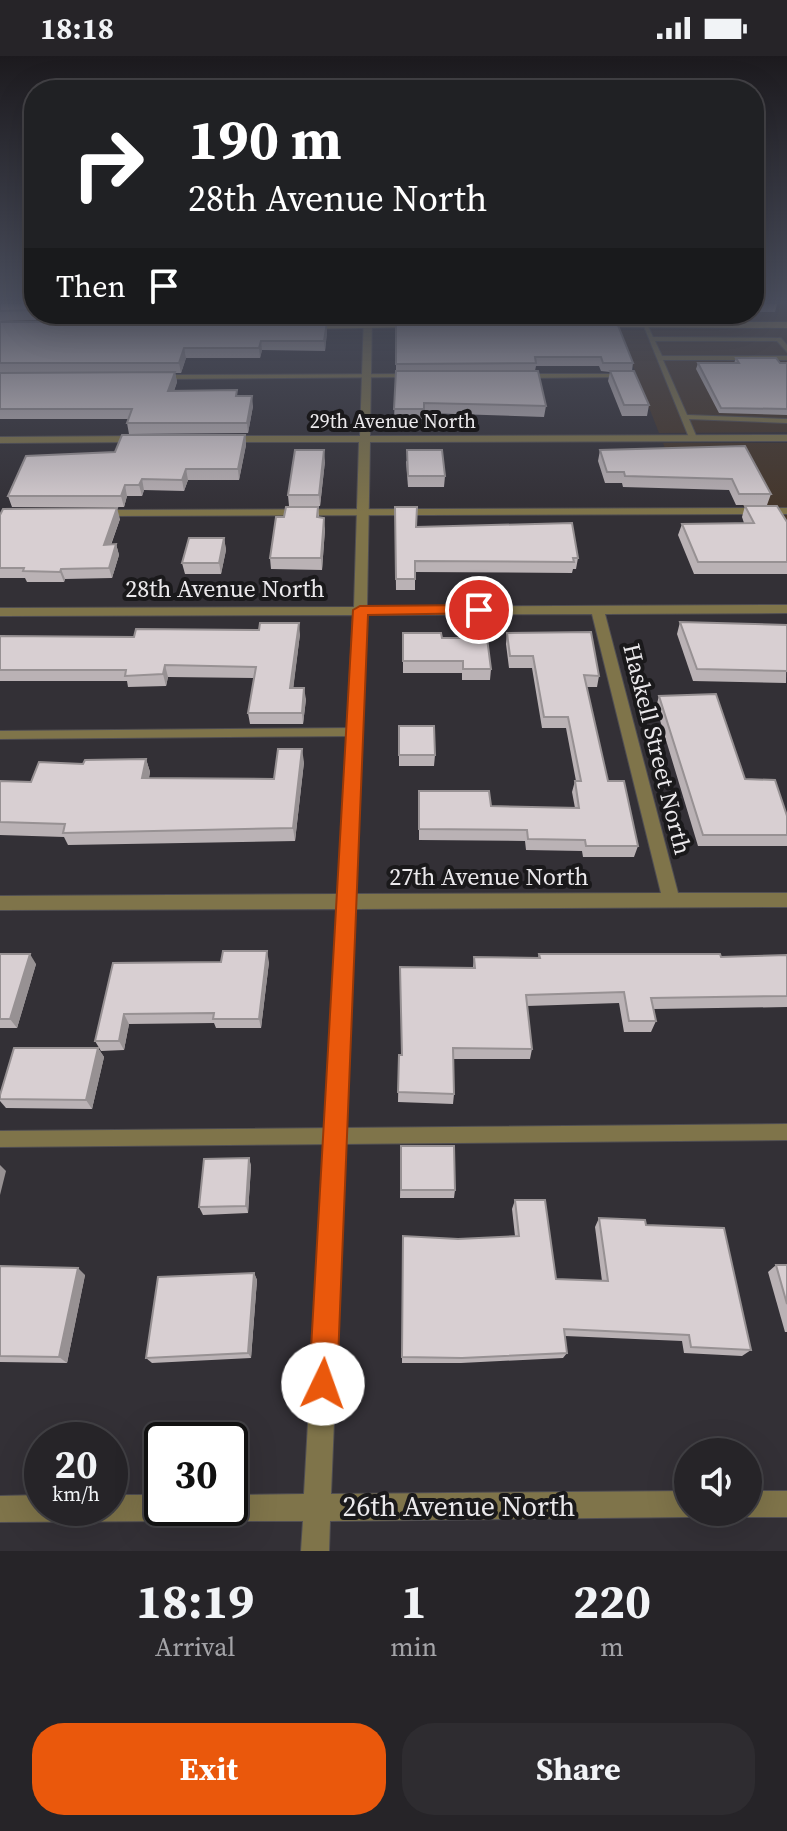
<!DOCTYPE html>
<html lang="en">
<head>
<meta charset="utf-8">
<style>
  body { margin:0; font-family:"Source Serif 4",serif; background:#2e2c30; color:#f1f3f6; height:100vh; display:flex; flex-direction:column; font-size:30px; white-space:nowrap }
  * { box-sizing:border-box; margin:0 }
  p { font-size:26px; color:#a4a4a8 }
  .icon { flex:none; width:44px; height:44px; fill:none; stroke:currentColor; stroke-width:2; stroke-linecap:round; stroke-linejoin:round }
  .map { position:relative; height:1495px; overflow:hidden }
  .side { display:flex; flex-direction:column; background:#262428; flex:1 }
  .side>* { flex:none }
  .hud { position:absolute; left:24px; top:24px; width:740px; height:244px; border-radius:32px; box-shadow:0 8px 32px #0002,0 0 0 2px #424145; background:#202124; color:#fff; overflow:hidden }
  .controls { position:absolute; left:674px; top:1382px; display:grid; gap:16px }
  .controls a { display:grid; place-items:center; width:88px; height:88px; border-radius:50%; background:#262428; box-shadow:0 8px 32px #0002,0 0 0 2px #424145; font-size:40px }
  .speed { position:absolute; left:24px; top:1366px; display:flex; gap:16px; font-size:40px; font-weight:700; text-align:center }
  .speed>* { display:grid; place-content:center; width:104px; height:104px; border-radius:50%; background:#262428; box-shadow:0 8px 32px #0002,0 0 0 2px #424145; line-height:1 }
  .speed small { font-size:20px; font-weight:400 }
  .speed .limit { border:4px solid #111; border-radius:12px; background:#fff; color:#111 }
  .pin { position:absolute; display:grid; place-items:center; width:68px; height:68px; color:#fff; margin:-34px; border:4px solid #fff; border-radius:50%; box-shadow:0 2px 8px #0007 }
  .me { position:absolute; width:88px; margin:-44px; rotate:3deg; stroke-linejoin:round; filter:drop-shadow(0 0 6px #0008) }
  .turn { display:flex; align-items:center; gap:28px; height:168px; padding:0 32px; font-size:36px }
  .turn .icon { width:104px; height:104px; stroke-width:2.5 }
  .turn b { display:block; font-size:56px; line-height:68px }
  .then { display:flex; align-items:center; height:76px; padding:0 32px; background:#0003; gap:16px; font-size:30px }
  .eta { display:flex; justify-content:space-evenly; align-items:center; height:136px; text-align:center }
  .eta b { font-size:48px; font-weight:700; line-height:56px }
  .primary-button { display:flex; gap:16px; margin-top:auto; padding:16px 32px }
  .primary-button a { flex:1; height:92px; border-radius:32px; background:#ea580c; color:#fff; font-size:32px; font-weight:700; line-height:92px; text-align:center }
  .primary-button a+a { background:#2e2c30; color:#f1f3f6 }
  .status { display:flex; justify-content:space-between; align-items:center; height:56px; padding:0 40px; background:#262428; direction:ltr }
  .status svg { height:22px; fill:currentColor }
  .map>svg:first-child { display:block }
  .commercial { fill:#45362a }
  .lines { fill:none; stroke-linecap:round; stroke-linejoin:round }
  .lane-casing { stroke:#504e53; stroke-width:2 }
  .street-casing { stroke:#504e53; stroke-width:2 }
  .secondary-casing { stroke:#504e53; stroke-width:2 }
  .lane { fill:#7f744a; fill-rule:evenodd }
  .street { fill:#7f744a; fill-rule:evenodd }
  .secondary { fill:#ab9853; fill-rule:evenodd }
  .wall { fill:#bab2b5 }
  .shaded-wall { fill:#979193 }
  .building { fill:#d8cfd2; stroke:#979193; stroke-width:2 }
  .route { fill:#ea580c; stroke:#983908; stroke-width:2 }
  .labels { text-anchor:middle; stroke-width:8; stroke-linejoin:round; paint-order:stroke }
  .far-street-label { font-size:20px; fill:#ebe9ec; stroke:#1a191b }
  .street-label { font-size:24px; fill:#ebe9ec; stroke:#1a191b }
  .near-street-label { font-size:28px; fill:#ebe9ec; stroke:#1a191b }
</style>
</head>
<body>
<div class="status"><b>18:18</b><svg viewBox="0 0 49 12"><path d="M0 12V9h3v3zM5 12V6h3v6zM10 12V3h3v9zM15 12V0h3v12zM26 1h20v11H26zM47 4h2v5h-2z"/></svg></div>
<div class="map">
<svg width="787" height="1495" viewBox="0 0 787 1495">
  <rect width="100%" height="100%" fill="#333036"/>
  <g class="commercial">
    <polygon points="0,247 34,258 360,258 360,266 0,267"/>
    <polygon points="754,247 787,247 787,265 721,265 716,258 754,258"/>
    <polygon points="787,272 787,376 659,377 619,274"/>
    <polygon points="663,387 787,387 787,470 753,469 718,400 667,398"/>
  </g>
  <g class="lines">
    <g class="lane-casing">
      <g id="lane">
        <polygon points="43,258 49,258 40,271 36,271"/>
        <polygon points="275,258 281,258 280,270 277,272 274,270"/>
        <polygon points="722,258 728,258 734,270 730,270"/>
        <polygon points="643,268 647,268 653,281 781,282 787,289 787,296 777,285 655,285 662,300 787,300 787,304 663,304 687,359 787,363 787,367 689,363 697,382 690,384"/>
        <polygon points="412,318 414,319 414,321 163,323 159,321 163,319"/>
        <polygon points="624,318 626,319 626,321 523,322 519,320 523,318"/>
        <polygon points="787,452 787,458 102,460 98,457 102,454"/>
        <polygon points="355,672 361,676 355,680 0,683 0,675"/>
        <polygon points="787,1068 787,1084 0,1091 0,1075"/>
      </g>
    </g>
    <g class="street-casing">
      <g id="street">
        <path d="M364 258H372L370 380 787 379V385L370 386 367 551 787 549V557L605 558 678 837H787V851L355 853 331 1438 688 1435V1456H698L688 1461 330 1465 329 1495H301L303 1465H230L220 1462 217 1452H230V1439L304 1438 337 853 0 854V840L338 838 353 559 0 560V552L354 551 359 386H225L220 383 225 380H360ZM592 558 661 837 355 838 366 559Z"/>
        <polygon points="0,381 141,380 146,383 141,386 0,387"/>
        <polygon points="748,1435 787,1435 787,1461 748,1461 739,1457 748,1456"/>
        <polygon points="42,1439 42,1452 110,1452 110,1439 162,1439 162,1452 189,1452 186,1462 176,1465 0,1466 0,1440"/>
      </g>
    </g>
    <g class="secondary-casing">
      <g id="secondary">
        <polygon points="418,266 421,267 421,271 306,273 302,270 306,267"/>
        <polygon points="598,266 787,266 787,272 595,271 595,267"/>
      </g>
    </g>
    <use href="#lane" class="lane"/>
    <use href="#street" class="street"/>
    <use href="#secondary" class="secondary"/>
  </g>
  <g class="wall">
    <polygon points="0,247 34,247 34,258 41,258 36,264 0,265"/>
    <polygon points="754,247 777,248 775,256 754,256"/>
    <polygon points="47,258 274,258 272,264 49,264"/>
    <polygon points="283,258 329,258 328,264 284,264"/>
    <polygon points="396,258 612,258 611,263 396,264"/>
    <polygon points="0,266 327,276 325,295 262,294 260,302 186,302 181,317 175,317 177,326 174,335 237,340 253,350 248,377 129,378 127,367 128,363 0,363"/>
    <polygon points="396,267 633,307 632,315 649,349 647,360 622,360 608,325 610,316 601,315 599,310 536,310 535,315 546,350 544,361 424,357 424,363 394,363 396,316"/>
    <polygon points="736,302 787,307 787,359 719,357 696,313 698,307 734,307"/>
    <polygon points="245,379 246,389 239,424 188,424 184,435 144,434 142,440 127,440 124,451 12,451 8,440 115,396"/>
    <polygon points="745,390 771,438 767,449 736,449 729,434 623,431 622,427 605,427 598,405 600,394"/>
    <polygon points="325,405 320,450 289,450 288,439"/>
    <polygon points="406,405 445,420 444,431 408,431"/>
    <polygon points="745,450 787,466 787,518 694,518 678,479 682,468 744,467 742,461"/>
    <polygon points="318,451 319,462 325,473 322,514 271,513 270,502 284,461"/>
    <polygon points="395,451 416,471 578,502 576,513 573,513 572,517 415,516 415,534 396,534"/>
    <polygon points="0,459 120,463 111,489 116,488 119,499 112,522 65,523 64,526 27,526 25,522 0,522"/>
    <polygon points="224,482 226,494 221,518 185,518 182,507"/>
    <polygon points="680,566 787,569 786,627 693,625 677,578"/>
    <polygon points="403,577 442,582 491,613 490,624 462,624 462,617 403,617"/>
    <polygon points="507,577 599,620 597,631 586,631 608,725 638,790 634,801 583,801 582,795 526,794 525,785 419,784 419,735 491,750 575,752 572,736 575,725 576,725 566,672 542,672 532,612 509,612 506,588"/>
    <polygon points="300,578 293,632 306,643 303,668 250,668 248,657 254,622 168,621 166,630 128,631 127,625 0,625 0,580 134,581"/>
    <polygon points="659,640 745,723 787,760 787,790 698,790 656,651"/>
    <polygon points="399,670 435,699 434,710 399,710"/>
    <polygon points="146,703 150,716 149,722 274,723 304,706 295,785 68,789 64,781 0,779 0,725 31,726 83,708"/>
    <polygon points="0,898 36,908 17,972 0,972"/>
    <polygon points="539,898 721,901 787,899 787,951 654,953 656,965 651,976 624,976 619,947 527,950 532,993 530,1003 454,1003 454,1038 453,1048 398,1046 399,999 402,999 473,912 474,901 538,902"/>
    <polygon points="269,906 261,972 216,972 214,967 129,968 124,994 101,995 95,985 113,907"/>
    <polygon points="98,992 104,1001 92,1053 6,1052 0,1045 0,1039"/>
    <polygon points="401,1090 455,1134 454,1142 400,1142"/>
    <polygon points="249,1102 251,1110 248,1157 203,1159 199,1151"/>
    <polygon points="515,1144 556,1223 602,1225 595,1171 599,1162 646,1169 751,1294 742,1300 684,1297 682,1285 565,1280 567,1297 563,1302 461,1307 402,1307 403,1180 458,1183 515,1180 512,1153"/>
    <polygon points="776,1209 787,1209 787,1276 785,1276 768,1216"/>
    <polygon points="0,1210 85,1219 67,1307 0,1306"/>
    <polygon points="254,1217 257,1224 251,1302 152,1307 146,1302"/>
  </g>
  <g class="shaded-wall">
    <polygon points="327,266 327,276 325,295 324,285"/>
    <polygon points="261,285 262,294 260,302 259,292"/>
    <polygon points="184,292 186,302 181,317 179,307"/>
    <polygon points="175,316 177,326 170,346 168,335"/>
    <polygon points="252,340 253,350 248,377 247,367"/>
    <polygon points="245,379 246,389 239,424 238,413"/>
    <polygon points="324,394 325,405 320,450 319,439"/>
    <polygon points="186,413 188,424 184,435 182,424"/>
    <polygon points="142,423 144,434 142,440 139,429"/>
    <polygon points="125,429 127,440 124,451 121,440"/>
    <polygon points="117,452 120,463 107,499 104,489"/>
    <polygon points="324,462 325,473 322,514 321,502"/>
    <polygon points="224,482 226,494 221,518 219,507"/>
    <polygon points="116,488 119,499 112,522 109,512"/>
    <polygon points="61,513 65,523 64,526 60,516"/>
    <polygon points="299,567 300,578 292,643 290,632"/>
    <polygon points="165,609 168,621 166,630 163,618"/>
    <polygon points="304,632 306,643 303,668 302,657"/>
    <polygon points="302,693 304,706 295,785 293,772"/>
    <polygon points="146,703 150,716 146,735 142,722"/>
    <polygon points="267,895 269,906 261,972 259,963"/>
    <polygon points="30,898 36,908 17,972 10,963"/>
    <polygon points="124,958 129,968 124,994 119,985"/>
    <polygon points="98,992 104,1001 92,1053 86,1044"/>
    <polygon points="249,1102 251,1110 248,1157 246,1150"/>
    <polygon points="0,1109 6,1115 0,1139"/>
    <polygon points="78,1212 85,1219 67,1307 59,1301"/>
    <polygon points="254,1217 257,1224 251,1302 248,1297"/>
  </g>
  <g class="building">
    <polygon points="0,247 34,247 34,254 0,255"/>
    <polygon points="0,266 327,266 324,285 261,285 259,292 184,292 179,307 0,307"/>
    <polygon points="396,267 617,267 633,307 603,307 601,301 535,301 536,307 396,308"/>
    <polygon points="736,302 776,302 780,307 787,307 787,353 721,352 698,307 739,307"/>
    <polygon points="396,315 538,315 546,350 424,347 424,353 394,353"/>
    <polygon points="610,315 634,315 649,349 624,349"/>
    <polygon points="175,316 168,335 237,334 236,340 252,340 247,367 127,367 132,353 0,353 0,317"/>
    <polygon points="122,379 245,379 238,413 186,413 182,424 142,423 139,429 125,429 121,440 8,440 26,400 115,396"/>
    <polygon points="745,390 771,438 739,438 732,423 625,420 624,416 607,416 600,394"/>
    <polygon points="295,394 324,394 319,439 288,439"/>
    <polygon points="407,394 442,394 445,420 408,420"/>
    <polygon points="745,450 777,450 787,466 787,506 698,506 682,468 754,467"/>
    <polygon points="286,451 318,451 317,461 324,462 321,502 270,502 276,461 284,461"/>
    <polygon points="395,451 417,451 416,471 572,467 578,502 573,502 574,506 415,505 415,523 396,523"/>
    <polygon points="117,452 104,489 116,488 109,512 61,513 60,516 23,515 24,512 0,512 0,459 3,453"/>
    <polygon points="189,482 224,482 219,507 182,507"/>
    <polygon points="680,566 787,569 787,615 697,613"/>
    <polygon points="260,567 299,567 290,632 304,632 302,657 248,657 256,611 165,609 163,618 125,620 126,614 0,614 0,580 134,581 136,573 259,574"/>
    <polygon points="591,576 599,620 584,619 608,725 624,725 638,790 586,790 585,784 528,783 527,774 419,773 419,735 489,735 491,750 579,752 575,725 581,725 568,661 544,661 533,600 510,600 507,577"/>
    <polygon points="403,577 441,577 442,582 487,582 491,613 463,613 463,605 403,605"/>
    <polygon points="716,638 745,723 775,724 787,760 787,779 703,779 659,640"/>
    <polygon points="399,670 434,670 435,699 399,699"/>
    <polygon points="278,693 302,693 293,772 63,777 65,768 0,766 0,725 31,726 39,706 83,708 85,704 146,703 142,722 274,723"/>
    <polygon points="223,895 267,895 259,963 213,963 214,957 124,958 119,985 95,985 113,907 221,906"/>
    <polygon points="0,898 30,898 10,963 0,963"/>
    <polygon points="539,898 720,898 721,901 787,899 787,940 651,942 656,965 629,965 624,936 526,939 532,993 453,992 454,1038 398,1036 399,999 402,999 400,911 475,912 474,901 540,902"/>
    <polygon points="14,992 98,992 86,1044 0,1043 0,1039"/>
    <polygon points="401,1090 454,1090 455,1134 401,1134"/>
    <polygon points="249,1102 246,1150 199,1151 204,1103"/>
    <polygon points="515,1144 545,1144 556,1223 608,1225 599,1162 645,1164 646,1169 724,1172 751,1294 691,1291 689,1279 564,1273 567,1297 462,1302 402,1301 403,1180 458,1183 519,1180"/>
    <polygon points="776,1209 787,1209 787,1248"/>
    <polygon points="0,1210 78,1212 59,1301 0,1300"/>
    <polygon points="254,1217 248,1297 146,1302 158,1221"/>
  </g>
  <linearGradient id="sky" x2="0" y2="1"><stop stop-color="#1c1a1e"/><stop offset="0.54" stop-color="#4a4e5d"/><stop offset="1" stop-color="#4a4e5d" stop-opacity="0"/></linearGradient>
  <rect width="787" height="456" fill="url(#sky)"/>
  <polygon class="route" points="479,549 486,554 484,557 368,559 337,1328 333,1338 323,1342 313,1338 309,1328 353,554 360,550"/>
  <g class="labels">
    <g class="far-street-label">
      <text x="393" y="372">29th Avenue North</text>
    </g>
    <g class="street-label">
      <text x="225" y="541">28th Avenue North</text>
      <text transform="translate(657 693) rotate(76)" y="8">Haskell Street North</text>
      <text x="489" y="829">27th Avenue North</text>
    </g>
    <g class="near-street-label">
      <text x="459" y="1460">26th Avenue North</text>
    </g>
  </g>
</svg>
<div class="controls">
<a><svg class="icon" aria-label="sound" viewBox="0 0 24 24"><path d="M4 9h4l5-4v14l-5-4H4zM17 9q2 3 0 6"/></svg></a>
</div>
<div class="speed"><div>20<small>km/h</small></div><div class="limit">30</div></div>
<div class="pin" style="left:479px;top:554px;background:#d93025"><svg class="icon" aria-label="arrive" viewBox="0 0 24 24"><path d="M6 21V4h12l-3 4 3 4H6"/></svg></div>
<svg class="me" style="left:323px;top:1328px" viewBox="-20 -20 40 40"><circle r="19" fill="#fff"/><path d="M0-13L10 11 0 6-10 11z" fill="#ea580c"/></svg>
<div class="hud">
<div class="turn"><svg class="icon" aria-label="right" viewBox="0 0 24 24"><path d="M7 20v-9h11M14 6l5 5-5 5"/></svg><div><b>190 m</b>28th Avenue North</div></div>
<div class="then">Then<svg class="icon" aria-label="arrive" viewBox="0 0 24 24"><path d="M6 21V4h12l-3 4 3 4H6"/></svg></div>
</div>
</div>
<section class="side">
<div class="eta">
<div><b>18:19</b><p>Arrival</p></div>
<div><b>1</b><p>min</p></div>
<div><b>220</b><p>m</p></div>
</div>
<div class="primary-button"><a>Exit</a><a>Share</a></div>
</section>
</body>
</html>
